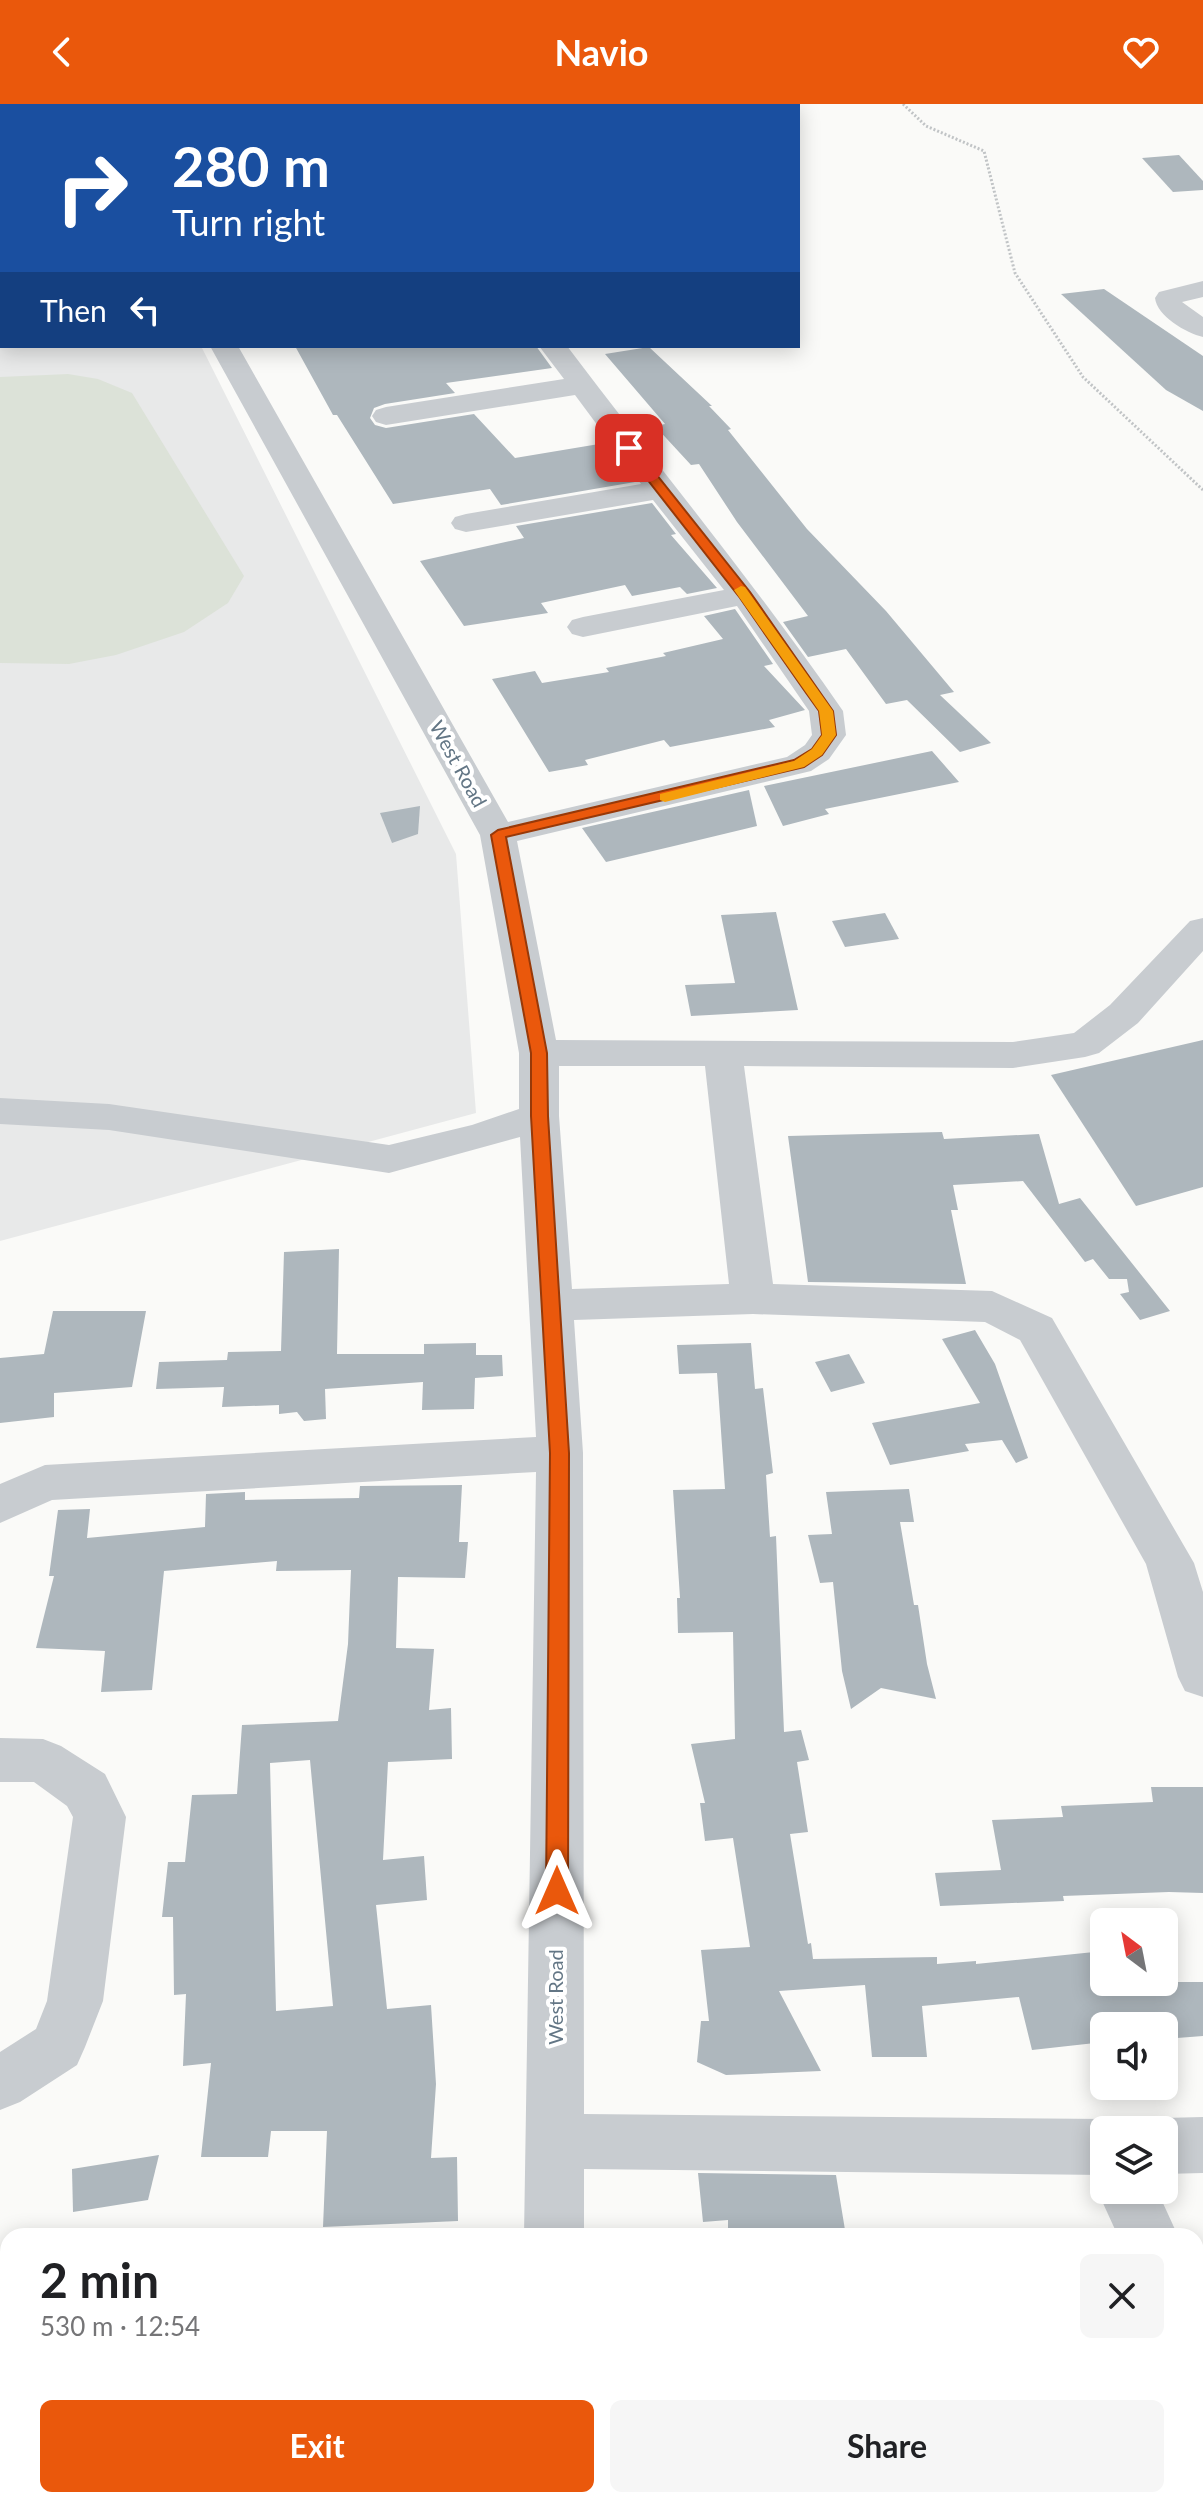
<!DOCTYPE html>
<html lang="en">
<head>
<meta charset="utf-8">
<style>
  body { margin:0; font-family:Lato,sans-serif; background:#f6f6f6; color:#202124; height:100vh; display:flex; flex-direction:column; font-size:30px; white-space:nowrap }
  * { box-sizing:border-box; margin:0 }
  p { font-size:26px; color:#757577 }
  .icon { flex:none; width:44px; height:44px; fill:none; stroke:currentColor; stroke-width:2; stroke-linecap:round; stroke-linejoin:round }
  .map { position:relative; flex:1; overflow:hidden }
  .details { position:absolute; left:0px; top:2124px; width:1204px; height:280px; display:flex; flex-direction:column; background:#fff; border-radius:24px 24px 0 0; box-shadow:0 4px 20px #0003 }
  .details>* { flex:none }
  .banner { position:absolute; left:0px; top:0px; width:800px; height:244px; box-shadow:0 4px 20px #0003; background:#1a4fa0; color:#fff; overflow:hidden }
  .needle { width:52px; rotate:328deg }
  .buttons { position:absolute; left:1090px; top:1804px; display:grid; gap:16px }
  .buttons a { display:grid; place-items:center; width:88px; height:88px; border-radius:12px; background:#fff; box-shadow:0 4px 20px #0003; font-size:40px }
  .pin { position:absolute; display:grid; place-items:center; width:68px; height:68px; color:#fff; margin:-34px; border-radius:16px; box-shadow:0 4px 12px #0006 }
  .me { position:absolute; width:88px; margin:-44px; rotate:0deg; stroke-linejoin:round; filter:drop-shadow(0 0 6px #0008) }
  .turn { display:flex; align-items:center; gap:28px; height:168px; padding:0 40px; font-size:36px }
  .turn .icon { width:104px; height:104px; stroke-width:2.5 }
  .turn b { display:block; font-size:56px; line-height:68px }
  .then { display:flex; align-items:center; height:76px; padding:0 40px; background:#0003; gap:16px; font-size:30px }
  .round { display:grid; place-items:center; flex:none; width:84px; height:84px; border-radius:12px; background:#f6f6f6 }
  .head { display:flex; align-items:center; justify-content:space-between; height:136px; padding:0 40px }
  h1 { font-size:48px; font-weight:700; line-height:60px }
  .cta { display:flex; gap:16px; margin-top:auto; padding:16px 40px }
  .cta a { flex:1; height:92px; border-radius:12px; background:#ea580c; color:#fff; font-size:32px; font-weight:700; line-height:92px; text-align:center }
  .cta a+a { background:#f6f6f6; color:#202124 }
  header { display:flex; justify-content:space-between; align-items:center; height:104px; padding:0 40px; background:#ea580c; color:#fff; font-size:36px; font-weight:700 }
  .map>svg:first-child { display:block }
  .built { fill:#e8e9e9 }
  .green { fill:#dce2d8 }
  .building { fill:#aeb7bd; fill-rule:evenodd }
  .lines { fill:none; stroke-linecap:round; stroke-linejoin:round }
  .path { stroke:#c1c4c6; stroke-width:3; stroke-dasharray:2 2; stroke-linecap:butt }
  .minor { fill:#c8ccd0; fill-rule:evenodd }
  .route { fill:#ea580c; stroke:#983908; stroke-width:2 }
  .slow { fill:#f59e0b }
  .labels { text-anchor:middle; stroke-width:8; stroke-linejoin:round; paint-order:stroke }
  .street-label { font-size:20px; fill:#637685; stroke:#fff }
</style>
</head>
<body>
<header><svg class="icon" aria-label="back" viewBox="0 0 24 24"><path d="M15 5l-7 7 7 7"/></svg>Navio<svg class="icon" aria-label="heart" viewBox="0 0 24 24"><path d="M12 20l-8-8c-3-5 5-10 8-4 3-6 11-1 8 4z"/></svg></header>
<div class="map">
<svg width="1203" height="2404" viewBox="0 0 1203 2404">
  <rect width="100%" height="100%" fill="#fafaf8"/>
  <polygon class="built" points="0,221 2,242 201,242 456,750 476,1009 0,1137"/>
  <polygon class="green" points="68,270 98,275 132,289 244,472 228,499 184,528 116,551 69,560 0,559 0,273"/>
  <g class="building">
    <polygon points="1179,51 1203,77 1203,86 1173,88 1142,54"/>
    <polygon points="1104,185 1203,252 1203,307 1166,286 1061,190"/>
    <polygon points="295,242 536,242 552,264 446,279 455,289 385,300 374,304 370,314 375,321 386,324 474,310 515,354 605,339 635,378 501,401 490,385 393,400 337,311 333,311"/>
    <polygon points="649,243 712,302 709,302 731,325 728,326 807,425 886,507 954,588 940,591 991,639 960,648 907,596 886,600 846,545 808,553 783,518 808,512 737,418 699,360 691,361 655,322 665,320 605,250"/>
    <polygon points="652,399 676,430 671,431 717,484 687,490 680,483 632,492 625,481 541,499 548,509 464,522 420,457 524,434 516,422"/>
    <polygon points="735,505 773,560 764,562 805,606 769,616 775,623 670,643 664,636 585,656 588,661 549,668 492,575 535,567 542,579 609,568 606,564 666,552 663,549 723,535 704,512"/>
    <polygon points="932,647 959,678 825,705 829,710 783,722 764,682"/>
    <polygon points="749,686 757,722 674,742 606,758 582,724"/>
    <polygon points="420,702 418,730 392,739 380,709"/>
    <polygon points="776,808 798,906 691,912 685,881 735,879 721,811"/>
    <polygon points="885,809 899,835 845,843 832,817"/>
    <polygon points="1203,936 1203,1083 1136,1102 1051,971"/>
    <polygon points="942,1028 944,1035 1039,1030 1059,1100 1080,1094 1170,1207 1140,1216 1120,1190 1129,1188 1127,1175 1109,1175 1093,1155 1085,1158 1023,1077 953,1081 958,1106 951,1106 966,1180 808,1178 788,1032"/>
    <polygon points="339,1145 337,1250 424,1250 424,1240 476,1239 476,1251 502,1251 503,1272 475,1274 474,1305 422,1306 423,1278 325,1285 326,1315 304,1317 297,1308 279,1310 279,1301 222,1303 224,1283 156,1285 159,1258 227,1256 228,1248 281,1247 284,1148"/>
    <polygon points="53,1207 146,1207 132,1283 54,1289 54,1313 0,1319 0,1254 44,1250"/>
    <polygon points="975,1226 995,1260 1028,1354 1016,1359 1002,1336 965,1340 969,1347 890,1361 872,1319 980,1299 942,1235"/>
    <polygon points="751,1239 755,1285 763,1284 773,1369 766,1371 770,1433 776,1432 784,1628 801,1626 809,1656 797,1658 808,1728 790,1730 808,1840 811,1839 813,1855 937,1853 937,1860 976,1857 976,1860 1104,1847 1104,1878 1203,1878 1203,1932 1164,1935 1164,1922 1104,1922 1104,1938 1032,1946 1019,1893 922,1902 927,1953 872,1953 865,1881 779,1887 821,1967 726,1971 697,1958 701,1917 709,1917 701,1846 750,1843 733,1734 705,1737 700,1699 705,1699 691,1640 735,1635 733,1528 678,1529 677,1494 680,1494 673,1386 725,1385 717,1269 679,1270 677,1241"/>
    <polygon points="849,1250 865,1279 831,1288 815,1258"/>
    <path d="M462 1381 459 1438H468L465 1474 398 1473 396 1544 434 1545 429 1606 451 1604 452 1655 388 1658 383 1756 424 1752 427 1796 376 1801 387 1905 431 1901 436 1980 431 2054 457 2053 458 2117 323 2123 327 2027H271L268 2053H201L211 1959 183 1962 186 1890 174 1891 173 1813H162L168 1758H185L192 1691 237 1690 242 1621 338 1617 348 1540 351 1466 276 1467 277 1457 164 1467 152 1586 101 1588 105 1547 36 1544 54 1472H49L58 1406 90 1405 87 1434 205 1423 206 1390 245 1388V1396L359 1394 360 1382ZM310 1656 333 1902 276 1907 270 1659Z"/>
    <polygon points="909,1385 914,1418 900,1418 914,1501 918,1501 927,1560 936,1595 881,1584 851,1605 842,1567 833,1478 820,1479 808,1431 832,1430 826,1388"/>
    <polygon points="1151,1683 1203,1683 1203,1789 1169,1788 1063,1792 1064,1797 940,1802 935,1769 1001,1766 992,1716 1063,1713 1061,1702 1153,1698"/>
    <polygon points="159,2051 148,2096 73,2108 72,2065"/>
    <polygon points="698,2069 836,2071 846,2132 728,2132 728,2116 703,2118"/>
  </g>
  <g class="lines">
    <polyline class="path" points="903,0 926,22 984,47 1015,169 1083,273 1203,386"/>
    <g class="minor">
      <polygon points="204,0 231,0 202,2"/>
      <rect x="0" y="35" width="2" height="14"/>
      <path d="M1203 177V193L1182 198 1203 213V233C1186 229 1157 212 1155 194L1159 188Z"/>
      <path d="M210 242H238L508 718 787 653 805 641 812 631 809 607 737 502 583 533 572 530 567 523 572 516 583 513 724 486 653 396 466 428 455 425 451 419 455 413 466 410 641 380 575 291 386 321 376 318 372 312 376 306 386 303 564 275 539 242H567C659 364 756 481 843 607L846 631 829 655 811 667 517 737 556 936 1013 938 1074 929 1110 901 1190 817 1203 814V847L1138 919 1099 949 1085 953 1013 964 744 962 773 1180 992 1187 1052 1214 1194 1459 1203 1488V1593L1185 1587 1178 1573 1146 1460 1020 1236 985 1218 753 1210 574 1216 583 1349 584 2010 1104 2015 1126 2026H1104V2086H1157L1178 2132H1118L1097 2086 1104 2071 584 2065V2132H524L536 1368 52 1396 0 1419V1380L45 1361 536 1333 520 1033 389 1069 109 1026 0 1020V994L109 1000 389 1041 472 1021 519 1005V949L480 731ZM559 962H705L729 1180 572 1185 559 1012Z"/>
      <polygon points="0,1634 43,1635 61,1642 105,1670 126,1713 103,1897 85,1943 77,1961 20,1998 0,2006 0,1948 36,1925 47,1897 73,1713 67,1702 34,1678 0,1678"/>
      <polygon points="1203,2013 1203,2069 1164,2070 1164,2026 1142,2026 1143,2022 1164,2014"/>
      <polygon points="1196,2211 1203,2214 1203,2289 1196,2286"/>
      <polygon points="518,2396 582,2396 581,2404 517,2404"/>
    </g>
  </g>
  <polygon class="route" points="625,341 633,341 750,488 833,607 836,631 822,651 804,663 506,733 547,949 548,1012 569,1349 568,1787 565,1794 557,1797 549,1794 546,1787 550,1349 531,1012 531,949 491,731 498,726 794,656 812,645 822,631 819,607 804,586 740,494 625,347"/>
  <polygon class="slow" points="741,482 745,483 833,607 836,631 822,651 804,663 665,698 660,696 660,690 794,657 812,645 822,631 819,607 734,486"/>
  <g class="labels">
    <g class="street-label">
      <text transform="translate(458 660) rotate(61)" y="7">West Road</text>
      <text transform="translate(556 1893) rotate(-90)" y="7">West Road</text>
    </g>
  </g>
</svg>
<div class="buttons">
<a><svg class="needle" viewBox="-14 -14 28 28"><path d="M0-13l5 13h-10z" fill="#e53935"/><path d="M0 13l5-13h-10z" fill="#757577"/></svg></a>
<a><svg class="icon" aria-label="sound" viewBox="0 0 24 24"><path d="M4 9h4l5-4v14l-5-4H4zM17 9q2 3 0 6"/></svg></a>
<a><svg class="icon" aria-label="layers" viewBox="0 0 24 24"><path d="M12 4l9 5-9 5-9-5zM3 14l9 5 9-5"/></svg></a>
</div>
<div class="pin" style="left:629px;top:344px;background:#d93025"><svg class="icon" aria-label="arrive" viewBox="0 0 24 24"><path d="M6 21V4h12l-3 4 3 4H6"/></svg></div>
<svg class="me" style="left:557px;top:1787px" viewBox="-20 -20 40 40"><path d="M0-17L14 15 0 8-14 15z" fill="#ea580c" stroke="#fff" stroke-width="4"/></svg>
<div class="banner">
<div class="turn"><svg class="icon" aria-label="right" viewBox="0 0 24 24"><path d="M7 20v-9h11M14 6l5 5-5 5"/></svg><div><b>280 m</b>Turn right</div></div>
<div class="then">Then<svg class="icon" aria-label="left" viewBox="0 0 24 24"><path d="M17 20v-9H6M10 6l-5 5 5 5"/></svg></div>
</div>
<section class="details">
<div class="head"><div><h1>2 min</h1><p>530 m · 12:54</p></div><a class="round"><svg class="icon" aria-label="close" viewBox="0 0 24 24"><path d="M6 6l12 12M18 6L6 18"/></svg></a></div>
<div class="cta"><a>Exit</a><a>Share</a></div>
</section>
</div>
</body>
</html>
